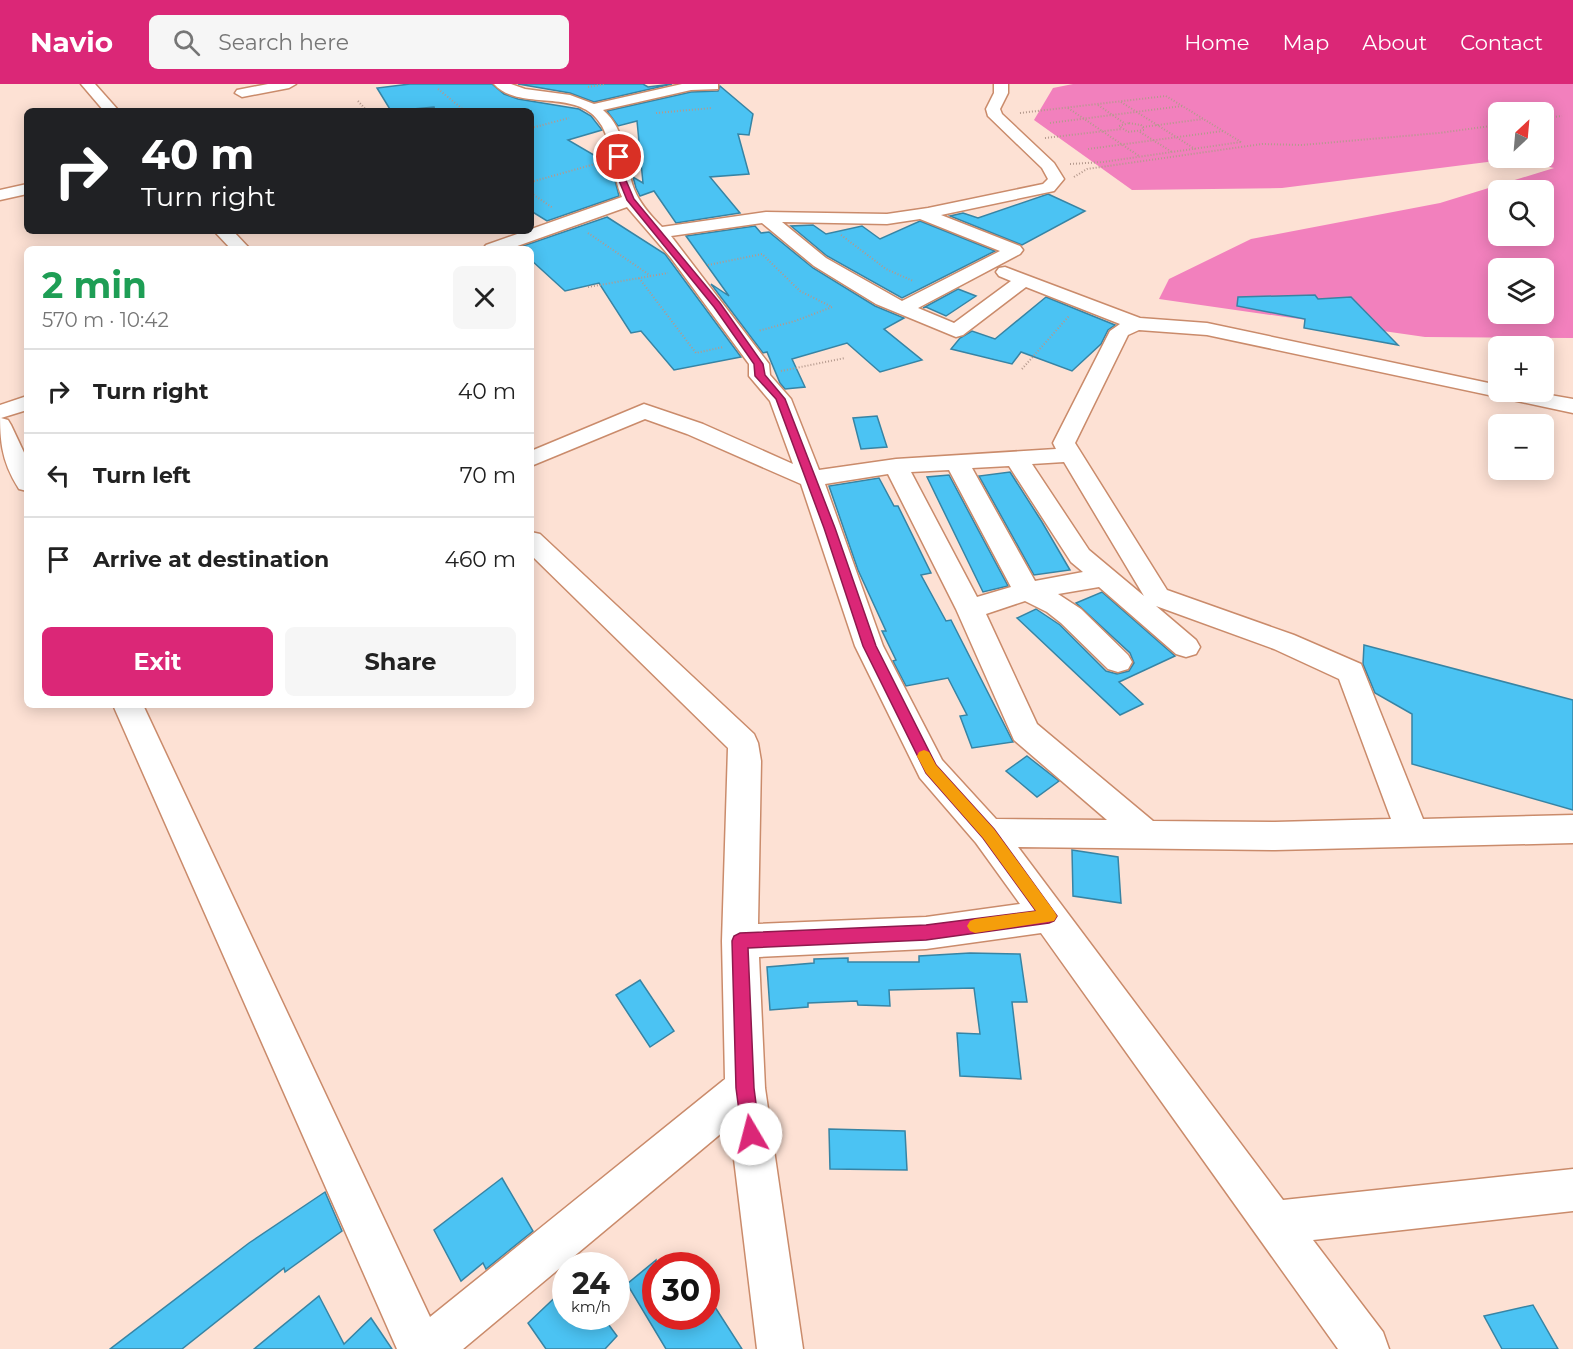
<!DOCTYPE html>
<html lang="en">
<head>
<meta charset="utf-8">
<style>
  body { margin:0; font-family:Montserrat,sans-serif; background:#f6f6f6; color:#222; height:100vh; display:flex; flex-direction:column; font-size:22px; white-space:nowrap }
  * { box-sizing:border-box; margin:0 }
  p { font-size:20px; color:#767676 }
  .icon { flex:none; width:33px; height:33px; fill:none; stroke:currentColor; stroke-width:2; stroke-linecap:round; stroke-linejoin:round }
  .map { position:relative; flex:1; overflow:hidden }
  .panel { position:absolute; left:24px; top:162px; width:510px; height:462px; display:flex; flex-direction:column; background:#fff; border-radius:9px; box-shadow:0 3px 15px #0003 }
  .panel>* { flex:none }
  .guide { position:absolute; left:24px; top:24px; width:510px; height:126px; border-radius:9px; box-shadow:0 3px 15px #0003; background:#202124; color:#fff; overflow:hidden }
  .needle { width:39px; rotate:26deg }
  .buttons { position:absolute; left:1488px; top:18px; display:grid; gap:12px }
  .buttons a { display:grid; place-items:center; width:66px; height:66px; border-radius:9px; background:#fff; box-shadow:0 3px 15px #0003; font-size:30px }
  .speed { position:absolute; left:552px; top:1168px; display:flex; gap:12px; font-size:30px; font-weight:700; text-align:center }
  .speed>* { display:grid; place-content:center; width:78px; height:78px; border-radius:50%; background:#fff; box-shadow:0 3px 15px #0003; line-height:1 }
  .speed small { font-size:15px; font-weight:400 }
  .speed .limit { border:9px solid #d22; background:#fff; color:#111 }
  .pin { position:absolute; display:grid; place-items:center; width:51px; height:51px; color:#fff; margin:-26px; border:3px solid #fff; border-radius:50%; box-shadow:0 2px 6px #0007 }
  .me { position:absolute; width:66px; margin:-33px; rotate:352deg; stroke-linejoin:round; filter:drop-shadow(0 0 4px #0008) }
  .turn { display:flex; align-items:center; gap:21px; height:126px; padding:0 18px; font-size:27px }
  .turn .icon { width:78px; height:78px; stroke-width:2.5 }
  .turn b { display:block; font-size:42px; line-height:51px }
  .round { display:grid; place-items:center; flex:none; width:63px; height:63px; border-radius:9px; background:#f6f6f6 }
  .headline { display:flex; align-items:center; justify-content:space-between; height:102px; padding:0 18px }
  h1 { font-size:36px; font-weight:700; line-height:45px; color:#1e9e55 }
  .primary-button { display:flex; gap:12px; margin-top:auto; padding:12px 18px }
  .primary-button a { flex:1; height:69px; border-radius:9px; background:#db2777; color:#fff; font-size:24px; font-weight:700; line-height:69px; text-align:center }
  .primary-button a+a { background:#f6f6f6; color:#222 }
  ul { padding:0; list-style:none }
  li { display:flex; align-items:center; gap:18px; height:84px; padding:0 18px; border-top:2px solid #e0e0e0 }
  li div { flex:1 }
  li b { display:block; font-size:22px }
  li em { font-style:normal }
  header { display:flex; align-items:center; gap:36px; box-sizing:border-box; height:84px; padding:0 30px; background:#db2777; color:#fff }
  header strong { font-size:28px }
  nav { display:flex; gap:33px; margin-inline-start:auto; font-size:21px }
  .search { width:420px; height:54px; background:#f6f6f6; display:flex; align-items:center; gap:15px; box-sizing:border-box; padding:0 21px; border-radius:9px; color:#767676; font-size:22px }
  .map>svg:first-child { display:block }
  .forest { fill:#f280bd; fill-rule:evenodd }
  .building { fill:#4bc3f3; stroke:#3784a4; stroke-width:1.5 }
  .lines { fill:none; stroke-linecap:round; stroke-linejoin:round }
  .minor-casing { stroke:#ca8b6b; stroke-width:3 }
  .path { stroke:#b4998d; stroke-width:2; stroke-dasharray:1 2; stroke-linecap:butt }
  .minor { fill:#fff; fill-rule:evenodd }
  .route { fill:#db2777; stroke:#8e194d; stroke-width:1.5 }
  .slow { fill:#f59e0b }
</style>
</head>
<body>
<header>
<strong>Navio</strong>
<div class="search"><svg class="icon" aria-label="search" viewBox="0 0 24 24"><circle cx="10" cy="10" r="6"/><path d="M15 15l6 6"/></svg>Search here</div>
<nav><a>Home</a><a>Map</a><a>About</a><a>Contact</a></nav>
</header>
<div class="map">
<svg width="1573" height="1265" viewBox="0 0 1573 1265">
  <rect width="100%" height="100%" fill="#fde1d4"/>
  <path class="forest" d="M1073 0H1573V254L1425 253 1159 215 1169 195 1251 155 1440 119 1554 84 1511 75 1282 104 1132 106 1034 36 1053 4ZM1498 28H1544V74H1498ZM1498 106H1544V152H1498ZM1498 184H1544V230H1498Z"/>
  <g class="building">
    <polygon points="410,0 492,0 504,10 518,15 579,25 591,32 602,46 568,56 611,81 619,112 547,137 531,127 531,27 435,27 434,23 391,27 377,4"/>
    <polygon points="518,0 643,0 648,3 672,0 594,18 570,9"/>
    <polygon points="720,2 753,30 749,51 738,50 749,90 710,93 740,129 676,139 654,107 640,112 636,104 633,93 643,99 637,37 618,42 607,27 691,8 718,7"/>
    <polygon points="1048,110 1085,127 1022,161 950,132 963,129 978,134"/>
    <polygon points="607,133 665,170 741,273 674,286 641,247 631,249 599,199 565,207 531,176 531,165 523,162"/>
    <polygon points="920,137 995,167 902,214 827,172 791,142 813,141 826,150 862,142 880,155"/>
    <polygon points="755,142 761,149 769,148 813,184 875,222 904,234 884,245 922,276 880,288 847,259 792,275 805,303 785,305 780,299 767,268 763,269 711,200 729,212 686,152"/>
    <polygon points="958,205 976,212 946,232 926,223 923,224"/>
    <polygon points="1315,211 1318,215 1351,213 1398,261 1304,244 1305,235 1237,222 1238,213"/>
    <polygon points="1046,213 1115,241 1108,246 1101,260 1072,287 1021,268 1012,280 951,265 960,254 972,247 995,255"/>
    <polygon points="877,332 887,363 861,365 853,334"/>
    <polygon points="1010,388 1042,438 1070,486 1034,491 979,392"/>
    <polygon points="949,391 1008,502 983,508 927,393"/>
    <polygon points="879,394 894,422 898,422 931,489 921,491 946,537 951,536 1013,658 972,664 960,632 967,631 948,594 906,602 893,577 896,576 882,547 886,547 858,486 829,402"/>
    <polygon points="1102,508 1175,572 1119,598 1143,620 1120,631 1017,534 1036,525 1060,541 1106,587 1117,590 1129,587 1134,579 1130,569 1076,519"/>
    <polygon points="1364,561 1573,616 1573,726 1412,680 1412,630 1375,609 1363,580"/>
    <polygon points="1027,672 1059,697 1037,713 1006,687"/>
    <polygon points="1072,766 1118,773 1121,819 1073,812"/>
    <polygon points="970,869 1020,870 1027,918 1012,918 1021,995 960,992 957,949 980,950 974,904 889,906 890,922 858,921 857,917 808,919 808,923 770,926 767,883 814,879 814,875 848,874 848,878 919,878 919,872"/>
    <polygon points="640,896 674,947 650,963 616,911"/>
    <polygon points="829,1045 905,1047 907,1086 830,1085"/>
    <polygon points="502,1094 533,1147 486,1185 483,1179 461,1197 434,1146"/>
    <polygon points="325,1108 342,1147 285,1188 284,1184 182,1265 110,1265 249,1159"/>
    <polygon points="656,1176 656,1233 706,1233 715,1223 742,1265 666,1265 627,1200"/>
    <polygon points="566,1203 566,1233 603,1233 617,1252 605,1265 546,1265 528,1239"/>
    <polygon points="319,1212 344,1260 371,1234 392,1265 254,1265"/>
    <polygon points="1533,1221 1558,1265 1502,1265 1484,1232"/>
  </g>
  <g class="lines">
    <g class="minor-casing">
      <g id="minor">
        <polygon points="81,0 95,0 119,27 104,27"/>
        <polygon points="268,0 296,0 289,4 242,13 235,9 237,6"/>
        <path d="M494 0H511L525 5 570 11 594 20 682 0H718V5L691 6 603 26C627 46 624 78 634 105 640 120 651 132 662 143L766 128 887 130 928 124 1043 100 1048 95 1042 84 988 32 986 25 994 9V0H1008V9L1000 25 1002 30 1054 79 1064 95 1054 107 941 131 1020 162 1023 166 1020 170 918 224 954 239 1011 197 999 192 996 188 999 184 1005 183 1140 234 1207 239 1498 301V308H1533L1573 315V329L1207 251 1139 246 1128 251 1075 359 1167 506 1294 551 1361 580 1423 735 1573 731V759L1275 766 1018 763 1283 1116 1573 1085V1127L1313 1156 1383 1248 1389 1265H1338L1041 849 926 865 759 873 765 1004 803 1265H757L730 1042 463 1265H397L113 621H143L430 1233 725 995 722 857 728 664 531 471V448L540 450 754 650 758 659 761 677 758 840 926 833 1020 820 976 759 920 694 855 562 801 400 687 350 645 335 531 382V367L644 320 703 340 793 380 770 317 749 292V280L671 174 627 123 509 165H483L486 161 622 113C612 91 614 64 602 42 580 2 520 29 494 0ZM920 135 1000 167 902 217 826 174 782 138 887 140ZM762 139 814 182 876 220 956 253 963 251 1026 203 1120 240 1110 247 1053 359 1056 365 896 375 819 386 791 315 770 291 769 280 671 152ZM1064 378 1144 512 1089 466 1032 380ZM1009 382 1071 478 1083 488 1035 497 972 384ZM949 386 1011 503 977 513 911 388ZM888 390 956 525 1014 656 1107 736 996 735 942 676 883 562 825 400ZM1099 503 1176 570 1186 573 1196 570 1200 563 1196 556 1156 522 1274 565 1339 595 1391 735 1275 738 1153 737 1037 640 986 530 1025 517 1047 528 1061 539 1108 585 1118 588 1128 585 1132 578 1128 571 1081 525 1058 510Z"/>
        <polygon points="27,100 27,110 0,116 0,106"/>
        <polygon points="214,147 233,147 250,165 231,165"/>
        <path d="M27 312V326L1 334 8 336 11 341 27 375V407L19 405C0 375 0 355 0 321Z"/>
      </g>
    </g>
    <g class="path">
      <polyline points="588,3 605,0"/>
      <polyline points="438,5 465,27"/>
      <polyline points="358,17 367,27"/>
      <polyline points="1121,18 1195,65"/>
      <polyline points="1098,21 1124,39"/>
      <polyline points="1068,24 1139,72"/>
      <polyline points="656,29 712,24"/>
      <polyline points="1020,29 1166,12 1241,58"/>
      <polyline points="1544,34 1562,32"/>
      <polyline points="1050,39 1182,22"/>
      <polygon points="1129,39 1141,41 1144,46 1128,48 1119,42"/>
      <polyline points="1143,43 1203,35"/>
      <polyline points="531,44 569,34"/>
      <polyline points="1140,48 1172,68"/>
      <polyline points="1045,54 1122,45"/>
      <polyline points="1088,65 1223,47"/>
      <polyline points="1070,80 1103,78 1241,58"/>
      <polyline points="1074,93 1087,85 1262,60 1302,61 1439,49 1498,41"/>
      <polyline points="531,98 602,78"/>
      <polyline points="531,109 553,124"/>
      <polyline points="588,149 651,192"/>
      <polyline points="841,151 886,185 913,197"/>
      <polyline points="337,165 343,163"/>
      <polyline points="708,181 762,170 800,207 832,223 795,237 758,247"/>
      <polyline points="639,194 696,269 723,263"/>
      <polyline points="588,203 668,189"/>
      <polyline points="1022,285 1069,232"/>
      <polyline points="781,287 845,274"/>
    </g>
    <use href="#minor" class="minor"/>
  </g>
  <polygon class="route" points="619,71 623,73 625,94 634,115 720,219 763,280 765,291 785,315 835,444 876,562 936,681 994,745 1057,832 1054,837 1049,839 926,856 748,864 754,1004 760,1050 758,1057 751,1060 744,1057 742,1050 736,1004 732,857 734,852 740,849 926,841 1036,827 983,754 926,689 863,562 824,444 776,315 755,292 754,280 714,223 627,116 618,94 616,73"/>
  <polygon class="slow" points="924,666 929,668 936,681 994,745 1054,827 1057,832 1054,837 975,849 970,847 967,842 970,837 975,835 1036,827 983,754 926,689 917,672 919,668"/>
</svg>
<div class="buttons">
<a><svg class="needle" viewBox="-14 -14 28 28"><path d="M0-13l5 13h-10z" fill="#e53935"/><path d="M0 13l5-13h-10z" fill="#767676"/></svg></a>
<a><svg class="icon" aria-label="search" viewBox="0 0 24 24"><circle cx="10" cy="10" r="6"/><path d="M15 15l6 6"/></svg></a>
<a><svg class="icon" aria-label="layers" viewBox="0 0 24 24"><path d="M12 4l9 5-9 5-9-5zM3 14l9 5 9-5"/></svg></a>
<a>+</a>
<a>−</a>
</div>
<div class="speed"><div>24<small>km/h</small></div><div class="limit">30</div></div>
<div class="pin" style="left:619px;top:73px;background:#d93025"><svg class="icon" aria-label="arrive" viewBox="0 0 24 24"><path d="M6 21V4h12l-3 4 3 4H6"/></svg></div>
<svg class="me" style="left:751px;top:1050px" viewBox="-20 -20 40 40"><circle r="19" fill="#fff"/><path d="M0-13L10 11 0 6-10 11z" fill="#db2777"/></svg>
<div class="guide">
<div class="turn"><svg class="icon" aria-label="right" viewBox="0 0 24 24"><path d="M7 20v-9h11M14 6l5 5-5 5"/></svg><div><b>40 m</b>Turn right</div></div>
</div>
<section class="panel">
<div class="headline"><div><h1>2 min</h1><p>570 m · 10:42</p></div><a class="round"><svg class="icon" aria-label="close" viewBox="0 0 24 24"><path d="M6 6l12 12M18 6L6 18"/></svg></a></div>
<ul>
<li><svg class="icon" aria-label="right" viewBox="0 0 24 24"><path d="M7 20v-9h11M14 6l5 5-5 5"/></svg><div><b>Turn right</b></div><em>40 m</em></li>
<li><svg class="icon" aria-label="left" viewBox="0 0 24 24"><path d="M17 20v-9H6M10 6l-5 5 5 5"/></svg><div><b>Turn left</b></div><em>70 m</em></li>
<li><svg class="icon" aria-label="arrive" viewBox="0 0 24 24"><path d="M6 21V4h12l-3 4 3 4H6"/></svg><div><b>Arrive at destination</b></div><em>460 m</em></li>
</ul>
<div class="primary-button"><a>Exit</a><a>Share</a></div>
</section>
</div>
</body>
</html>
